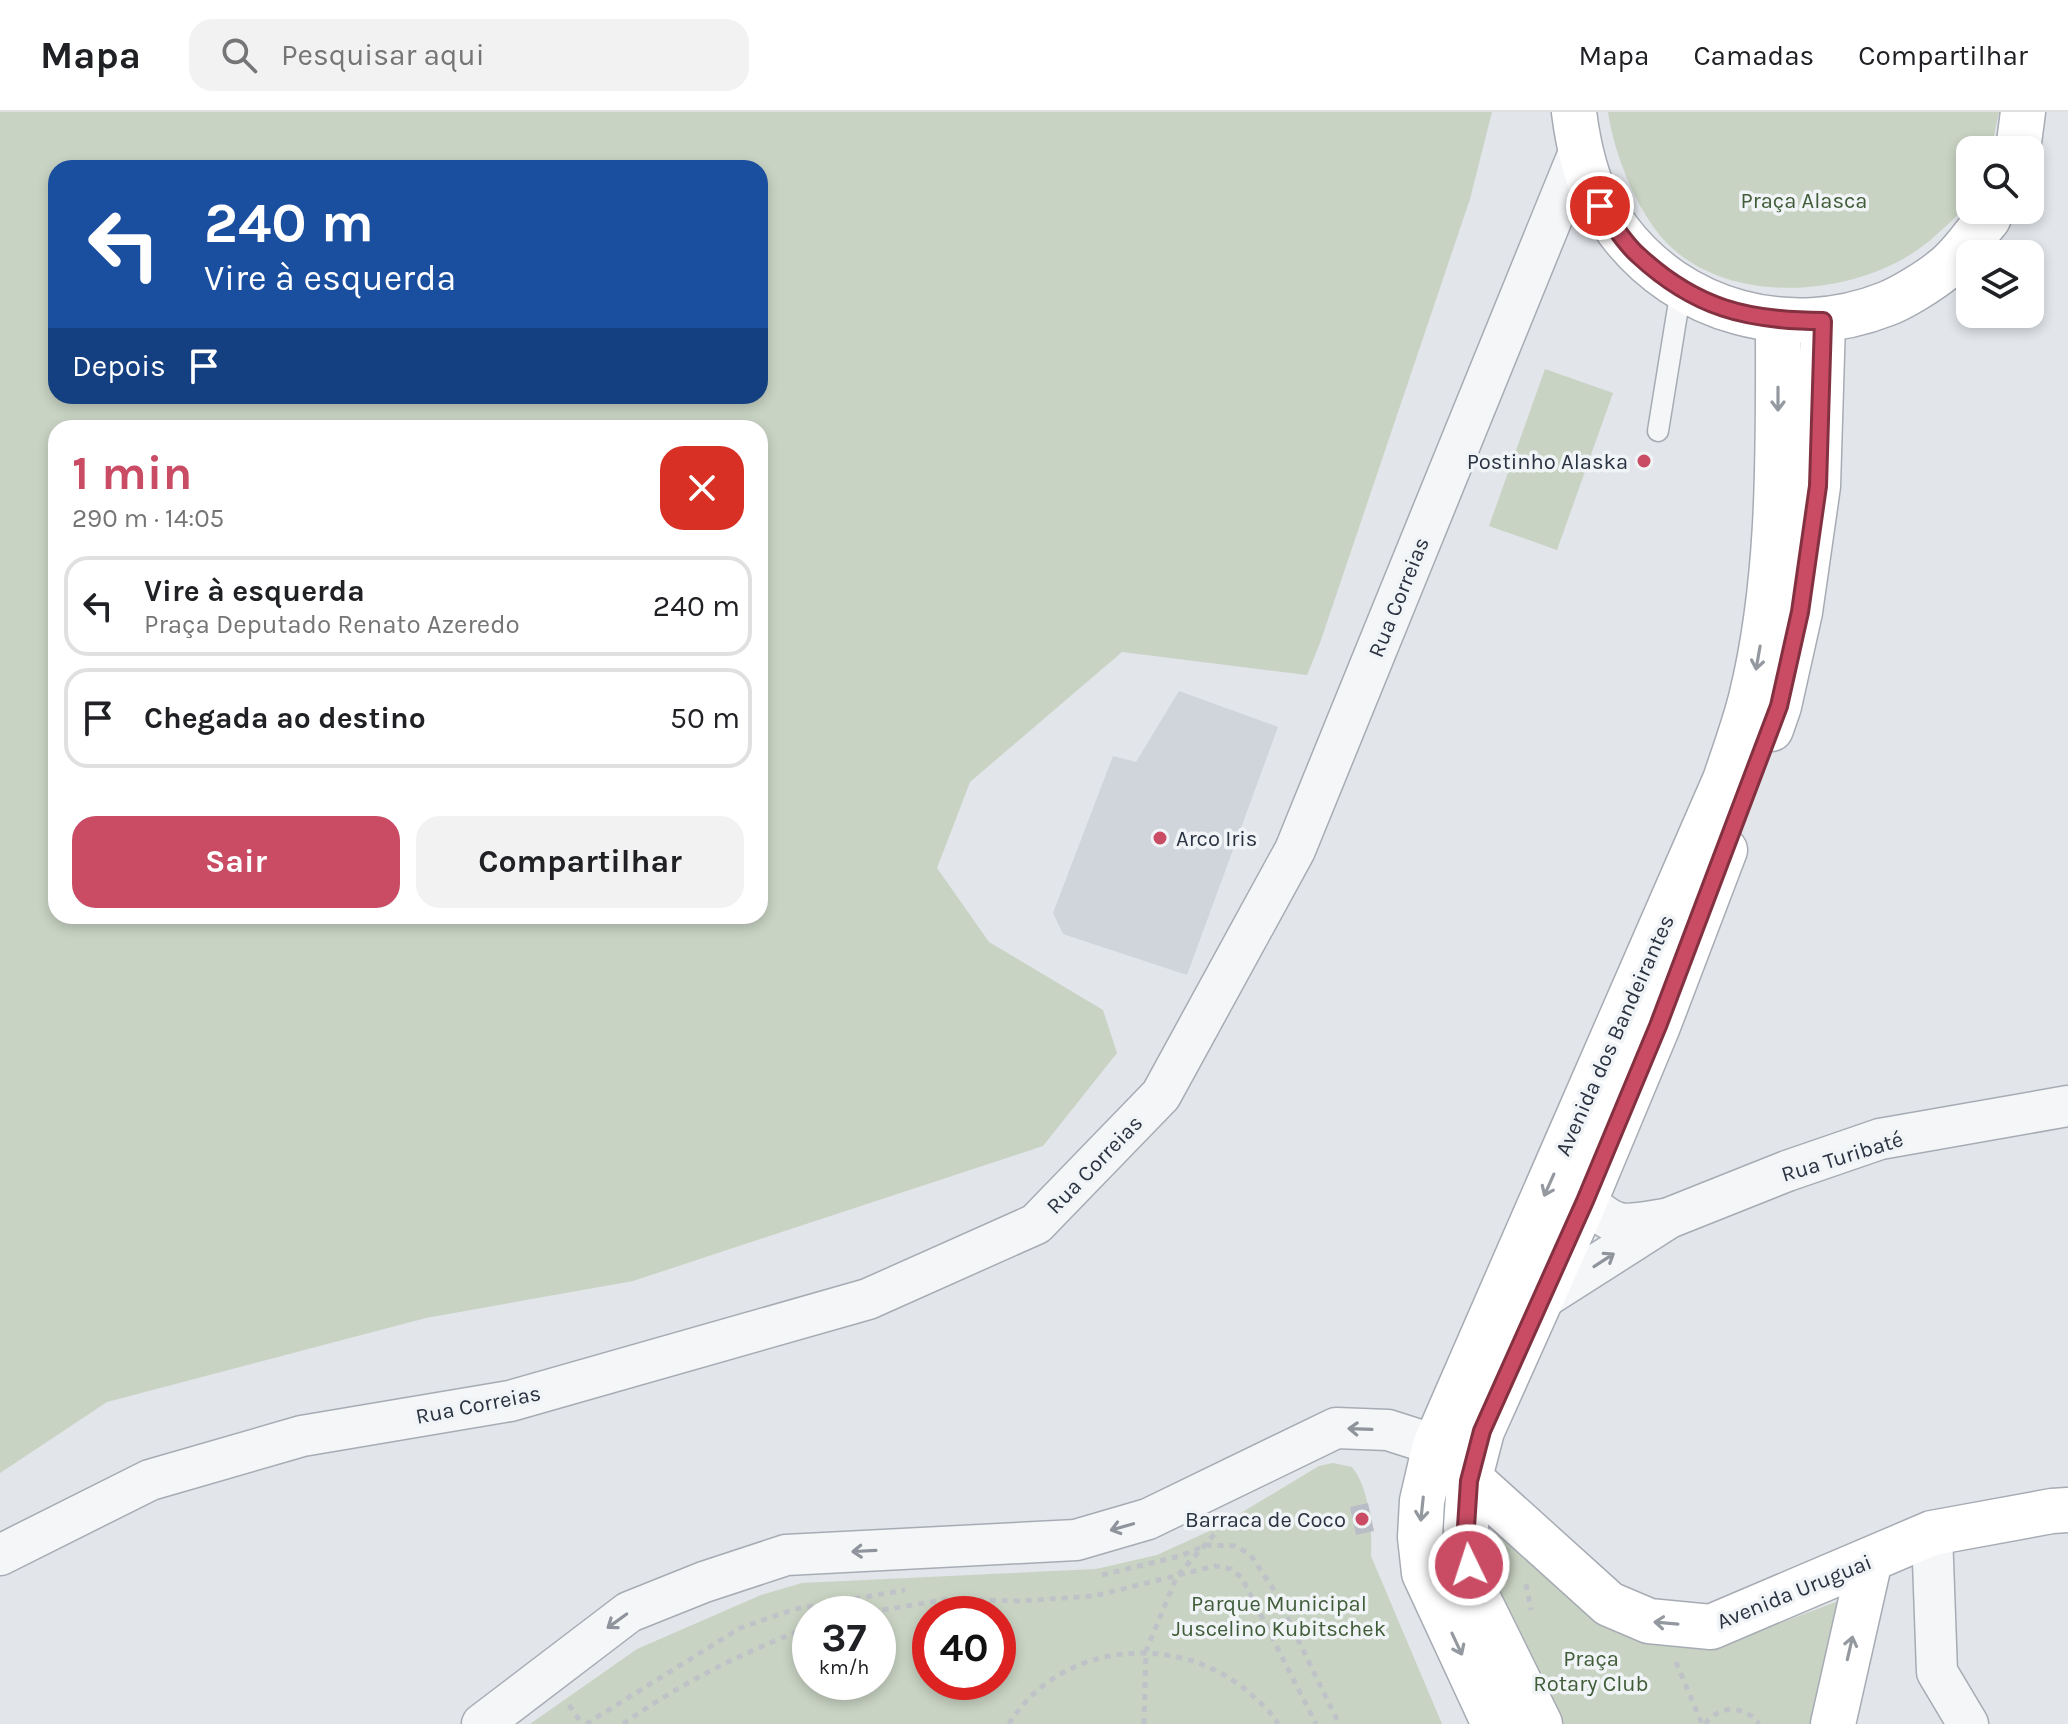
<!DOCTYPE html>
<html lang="pt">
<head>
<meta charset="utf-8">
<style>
  body { margin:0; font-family:Karla,sans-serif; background:#f2f2f2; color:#202124; height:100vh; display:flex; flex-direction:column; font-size:30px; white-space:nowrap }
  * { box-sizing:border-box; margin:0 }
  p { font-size:26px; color:#757577 }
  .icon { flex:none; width:44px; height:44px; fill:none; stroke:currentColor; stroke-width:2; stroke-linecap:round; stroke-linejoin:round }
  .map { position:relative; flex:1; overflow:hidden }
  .sheet { position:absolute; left:48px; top:308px; width:720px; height:504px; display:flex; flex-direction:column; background:#fff; border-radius:24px; box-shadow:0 4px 12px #0003 }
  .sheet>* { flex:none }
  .hud { position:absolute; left:48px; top:48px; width:720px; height:244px; border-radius:24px; box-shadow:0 4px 12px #0003; background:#1a4fa0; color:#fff; overflow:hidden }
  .buttons { position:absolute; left:1956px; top:24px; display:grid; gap:16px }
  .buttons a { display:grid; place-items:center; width:88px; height:88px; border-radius:16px; background:#fff; box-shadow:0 4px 12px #0003; font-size:40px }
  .speed { position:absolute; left:792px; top:1484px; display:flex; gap:16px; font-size:40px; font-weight:700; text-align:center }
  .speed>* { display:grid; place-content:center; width:104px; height:104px; border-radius:50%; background:#fff; box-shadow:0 4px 12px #0003; line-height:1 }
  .speed small { font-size:20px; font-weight:400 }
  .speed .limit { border:12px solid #d22; background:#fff; color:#111 }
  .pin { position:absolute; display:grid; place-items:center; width:68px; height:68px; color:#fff; margin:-34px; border:4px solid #fff; border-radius:50%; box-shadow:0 2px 8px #0007 }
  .me { position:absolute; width:88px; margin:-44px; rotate:356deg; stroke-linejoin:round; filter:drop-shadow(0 0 6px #0008) }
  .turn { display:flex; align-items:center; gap:28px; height:168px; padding:0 24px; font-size:36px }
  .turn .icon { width:104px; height:104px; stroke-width:2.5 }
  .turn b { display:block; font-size:56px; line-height:68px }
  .then { display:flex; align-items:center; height:76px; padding:0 24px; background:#0003; gap:16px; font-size:30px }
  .round { display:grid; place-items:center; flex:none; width:84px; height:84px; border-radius:24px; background:#f2f2f2 }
  .summary { display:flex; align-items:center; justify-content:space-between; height:136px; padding:0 24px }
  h1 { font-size:48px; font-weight:700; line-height:60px; color:#c94c64 }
  .cta { display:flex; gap:16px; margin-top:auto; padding:16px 24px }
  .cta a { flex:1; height:92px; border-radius:24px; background:#c94c64; color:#fff; font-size:32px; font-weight:700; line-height:92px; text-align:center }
  .cta a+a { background:#f2f2f2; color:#202124 }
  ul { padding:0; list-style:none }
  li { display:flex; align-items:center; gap:24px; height:100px; margin:0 16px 12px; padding:0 8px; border:4px solid #e0e0e0; border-radius:24px }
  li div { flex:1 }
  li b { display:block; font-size:30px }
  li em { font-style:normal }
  header { display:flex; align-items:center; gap:48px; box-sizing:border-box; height:112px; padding:0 40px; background:#fff; border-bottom:2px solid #e0e0e0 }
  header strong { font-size:38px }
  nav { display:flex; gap:44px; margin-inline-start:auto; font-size:28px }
  .search { width:560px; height:72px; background:#f2f2f2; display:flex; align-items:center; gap:20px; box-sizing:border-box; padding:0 28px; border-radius:24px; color:#757577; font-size:30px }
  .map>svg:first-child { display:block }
  .built { fill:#d0d4db }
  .green { fill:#c8d3c3; fill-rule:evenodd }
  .building { fill:#b9bec6 }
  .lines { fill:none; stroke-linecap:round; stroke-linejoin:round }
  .lane-casing { stroke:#a7acb4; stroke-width:23 }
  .street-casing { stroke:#a7acb4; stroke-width:43 }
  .secondary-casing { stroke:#a7acb4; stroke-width:47 }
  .path { stroke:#bfc3c8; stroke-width:5; stroke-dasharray:6 6; stroke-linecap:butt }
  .lane { stroke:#f4f6f8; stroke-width:20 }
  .street { stroke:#f4f6f8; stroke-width:40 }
  .secondary { stroke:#fff; stroke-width:44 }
  .oneway { stroke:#9499a0 }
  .oneway2 { stroke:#8f949c }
  .route-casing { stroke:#833141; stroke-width:20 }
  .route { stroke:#c94c64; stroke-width:14 }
  .poi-dot { fill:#c94c64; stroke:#f1f4f7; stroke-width:3 }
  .labels { text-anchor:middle; stroke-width:7; stroke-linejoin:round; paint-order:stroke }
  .park-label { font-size:22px; fill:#405c38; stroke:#f1f4f7 }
  .poi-label { font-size:22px; fill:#2a3341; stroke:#f1f4f7; text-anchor:end }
  .street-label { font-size:22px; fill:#2a3341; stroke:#f1f4f7 }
</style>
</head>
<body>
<header>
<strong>Mapa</strong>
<div class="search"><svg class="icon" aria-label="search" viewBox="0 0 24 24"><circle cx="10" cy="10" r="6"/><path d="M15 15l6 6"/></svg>Pesquisar aqui</div>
<nav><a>Mapa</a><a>Camadas</a><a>Compartilhar</a></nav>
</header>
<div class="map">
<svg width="2068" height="1612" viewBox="0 0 2068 1612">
  <rect width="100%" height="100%" fill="#e2e5ea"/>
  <polygon class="built" points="1179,579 1278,615 1187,863 1063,822 1053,801 1113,644 1136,650"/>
  <g class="green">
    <path d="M0 0H1492L1470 87 1320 531 1307 563 1122 540 970 670 937 756 989 830 1103 898 1117 941 1043 1034 633 1169 426 1206 107 1290 0 1361ZM760 56V284H56V56ZM760 316V804H56V316Z"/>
    <path d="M1608 0H1999L1991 38H1970C1970 51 1972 68 1970 81 1967 98 1948 112 1936 123 1872 183 1740 198 1672 136 1639 106 1614 43 1608 0Z"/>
    <polygon points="1545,257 1613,281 1557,438 1489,414"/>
    <path d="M1333 1351 1352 1355C1370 1378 1372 1415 1371 1444L1442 1612H530L637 1537 761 1483 802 1471 1096 1457 1157 1443 1216 1416 1319 1354ZM810 1502H878V1570H810ZM930 1502H998V1570H930Z"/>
    <polygon points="1503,1423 1635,1522 1671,1533 1708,1532 1764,1517 1841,1488 1820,1612 1560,1612 1489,1465 1488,1432 1494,1424"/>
  </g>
  <polygon class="building" points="1368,1391 1374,1419 1356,1423 1350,1395"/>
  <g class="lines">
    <g class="lane-casing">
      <polyline id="lane" points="1658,319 1681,177"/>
    </g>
    <g class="street-casing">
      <g id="street">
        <path d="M1585 1089C1619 1118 1622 1114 1665 1107"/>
        <polyline points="1539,1189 1669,1106 1787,1059 1880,1027 2068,994"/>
        <polyline points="1932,1421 1937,1560 1968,1612"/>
        <polyline points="0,1443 150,1368 302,1324 510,1289 868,1187 1036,1112 1161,983 1295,738 1579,40"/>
        <polyline points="482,1612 629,1500 704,1470 786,1443 1076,1428 1148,1407 1336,1316 1388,1318 1435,1333"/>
      </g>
    </g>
    <g class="secondary-casing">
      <g id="secondary">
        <path d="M1574 0C1578 32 1585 64 1600 94 1605 102 1613 110 1618 118 1680 201 1790 230 1886 192 1902 186 1931 168 1944 157 1961 144 1974 123 1988 107L1992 98"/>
        <polyline points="2018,38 2023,0"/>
        <polyline points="1771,617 1779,594 1800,500 1818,374 1823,209"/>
        <polyline points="1454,1352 1609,1492 1649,1509 1711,1515 1932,1421 2052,1399 2068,1398"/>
        <path d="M1494 1612 1424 1461 1420 1425 1422 1389 1435 1333 1725 668C1734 641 1744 614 1751 586 1781 465 1778 333 1778 209"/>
        <polyline points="1540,1612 1470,1470 1466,1415 1469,1369 1482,1319 1585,1089 1658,914 1725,738"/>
        <polyline points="1833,1612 1870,1448"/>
      </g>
    </g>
    <g class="path">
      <polyline points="1102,1463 1180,1444 1207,1433 1235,1434 1250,1442 1274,1478 1339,1612"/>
      <polyline points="1526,1472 1531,1498"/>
      <polyline points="859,1502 949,1487 1020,1489 1094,1484 1215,1454 1231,1457 1242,1466 1316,1612"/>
      <polyline points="1676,1550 1702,1612"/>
      <polyline points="569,1593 582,1612"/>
      <polyline points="586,1612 740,1516 795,1497 905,1478"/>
      <path d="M623 1612C681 1571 743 1540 810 1515"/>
      <path d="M1009 1612C1061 1527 1184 1519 1254 1585 1263 1593 1272 1601 1278 1612"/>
      <polyline points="1144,1612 1146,1539 1177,1464 1220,1416"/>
      <path d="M1705 1612C1720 1592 1745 1593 1759 1612"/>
    </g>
    <use href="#lane" class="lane"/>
    <use href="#street" class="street"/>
    <use href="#secondary" class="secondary"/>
  </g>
  <defs><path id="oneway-shaft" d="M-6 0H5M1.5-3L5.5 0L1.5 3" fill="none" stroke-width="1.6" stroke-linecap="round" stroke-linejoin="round" transform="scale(2)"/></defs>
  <g class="oneway">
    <use href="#oneway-shaft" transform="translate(1778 287) rotate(90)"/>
    <use href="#oneway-shaft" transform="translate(1758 546) rotate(100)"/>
    <use href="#oneway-shaft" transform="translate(1549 1073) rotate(114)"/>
    <use href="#oneway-shaft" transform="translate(1422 1397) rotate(96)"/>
    <use href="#oneway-shaft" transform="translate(1666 1511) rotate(-175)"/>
    <use href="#oneway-shaft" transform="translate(1457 1532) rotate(65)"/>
    <use href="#oneway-shaft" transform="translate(1850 1536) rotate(-77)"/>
  </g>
  <g class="oneway2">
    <use href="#oneway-shaft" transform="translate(1604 1148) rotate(-33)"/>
    <use href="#oneway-shaft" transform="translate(1360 1317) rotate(-178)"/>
    <use href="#oneway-shaft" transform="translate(1122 1415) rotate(164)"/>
    <use href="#oneway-shaft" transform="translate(864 1439) rotate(177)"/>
    <use href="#oneway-shaft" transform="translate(617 1509) rotate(144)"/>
  </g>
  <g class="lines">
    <g class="route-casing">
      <path id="route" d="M1469 1453 1466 1415 1469 1369 1482 1319 1585 1089 1658 914 1779 594 1800 500 1818 374 1823 209C1747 209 1695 196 1638 143 1623 130 1612 110 1600 94"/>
    </g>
    <use href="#route" class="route"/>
  </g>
  <g class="poi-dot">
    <circle cx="1644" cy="349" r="8"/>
    <circle cx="1160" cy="726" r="8"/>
    <circle cx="1362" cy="1407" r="8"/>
  </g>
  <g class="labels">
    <g class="park-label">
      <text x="1804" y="96">Praça Alasca</text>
      <text x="1279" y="1499">Parque Municipal<tspan x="1279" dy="25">Juscelino Kubitschek</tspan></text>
      <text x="1591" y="1554">Praça<tspan x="1591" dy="25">Rotary Club</tspan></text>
    </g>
    <g class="poi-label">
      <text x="1628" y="357">Postinho Alaska</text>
      <text x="1176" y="734" text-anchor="start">Arco Iris</text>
      <text x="1346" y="1415">Barraca de Coco</text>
    </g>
    <g class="street-label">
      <text transform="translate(1398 485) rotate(-68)" y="8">Rua Correias</text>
      <text transform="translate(1614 923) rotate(-66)" y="8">Avenida dos Bandeirantes</text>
      <text transform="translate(1842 1044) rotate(-17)" y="8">Rua Turibaté</text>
      <text transform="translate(1094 1052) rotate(-46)" y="8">Rua Correias</text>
      <text transform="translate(478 1292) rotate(-11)" y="8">Rua Correias</text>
      <text transform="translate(1794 1479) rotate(-22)" y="8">Avenida Uruguai</text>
    </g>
  </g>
</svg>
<div class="buttons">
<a><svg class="icon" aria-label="search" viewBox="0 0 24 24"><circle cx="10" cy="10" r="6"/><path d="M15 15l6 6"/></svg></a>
<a><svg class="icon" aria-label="layers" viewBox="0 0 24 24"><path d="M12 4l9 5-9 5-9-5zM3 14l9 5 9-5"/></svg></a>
</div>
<div class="speed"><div>37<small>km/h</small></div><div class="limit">40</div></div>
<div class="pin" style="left:1600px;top:94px;background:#d93025"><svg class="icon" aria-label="arrive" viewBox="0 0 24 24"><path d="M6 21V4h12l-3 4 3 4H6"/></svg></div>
<svg class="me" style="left:1469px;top:1453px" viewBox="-20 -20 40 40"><circle r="17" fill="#c94c64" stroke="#fff" stroke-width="3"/><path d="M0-11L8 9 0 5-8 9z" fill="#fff"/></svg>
<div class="hud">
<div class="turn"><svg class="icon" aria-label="left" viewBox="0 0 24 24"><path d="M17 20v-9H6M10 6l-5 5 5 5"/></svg><div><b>240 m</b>Vire à esquerda</div></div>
<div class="then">Depois<svg class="icon" aria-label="arrive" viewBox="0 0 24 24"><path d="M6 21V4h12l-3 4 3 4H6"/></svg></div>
</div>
<section class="sheet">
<div class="summary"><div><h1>1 min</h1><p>290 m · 14:05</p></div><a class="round" style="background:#d93025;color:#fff"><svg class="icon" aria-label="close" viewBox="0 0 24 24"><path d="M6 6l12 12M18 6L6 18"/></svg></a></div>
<ul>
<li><svg class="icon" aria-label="left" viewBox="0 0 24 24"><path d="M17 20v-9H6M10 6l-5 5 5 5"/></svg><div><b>Vire à esquerda</b><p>Praça Deputado Renato Azeredo</p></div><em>240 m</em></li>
<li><svg class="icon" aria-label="arrive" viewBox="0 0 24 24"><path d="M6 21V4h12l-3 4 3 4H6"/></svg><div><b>Chegada ao destino</b></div><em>50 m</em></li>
</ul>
<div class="cta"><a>Sair</a><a>Compartilhar</a></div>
</section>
</div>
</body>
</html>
